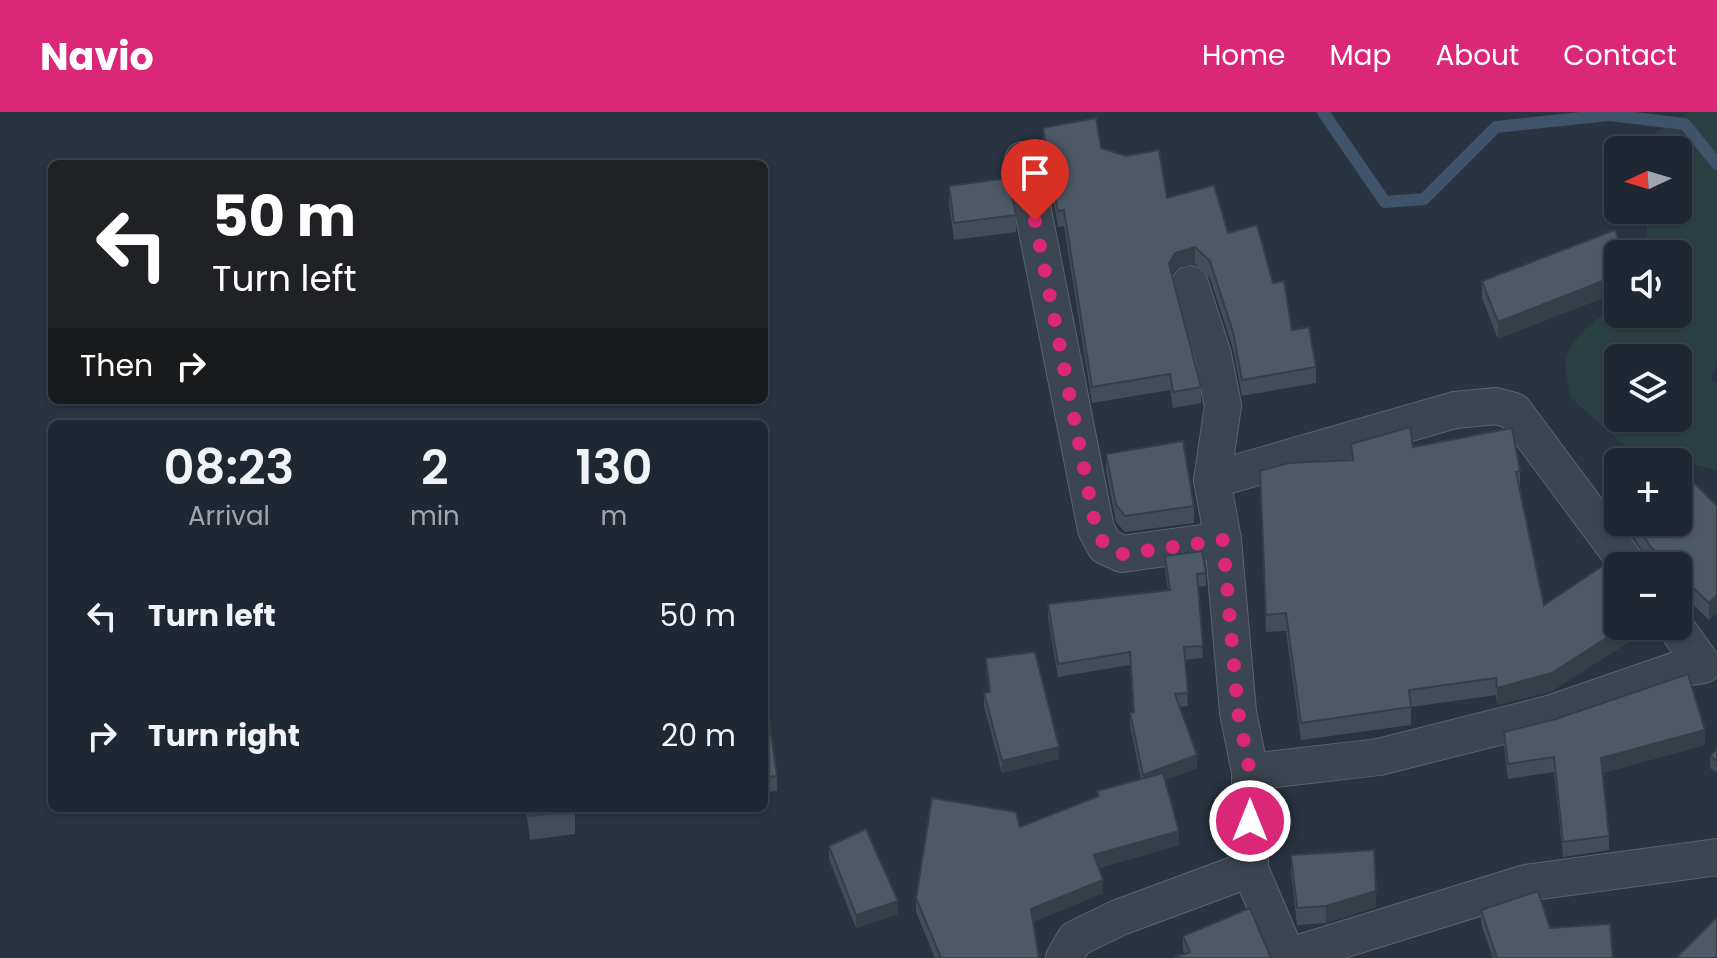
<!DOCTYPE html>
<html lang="en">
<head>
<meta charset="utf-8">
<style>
  body { margin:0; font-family:Poppins,sans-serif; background:#262f3a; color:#f1f3f6; height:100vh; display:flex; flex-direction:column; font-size:30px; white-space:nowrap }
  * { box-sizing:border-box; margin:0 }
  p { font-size:26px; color:#a1a5ac }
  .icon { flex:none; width:44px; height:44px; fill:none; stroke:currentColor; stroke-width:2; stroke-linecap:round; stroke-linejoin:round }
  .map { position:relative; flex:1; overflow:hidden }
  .side { position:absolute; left:48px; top:308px; width:720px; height:392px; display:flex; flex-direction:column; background:#1e2732; border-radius:12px; box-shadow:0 2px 6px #0004,0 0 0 2px #3c444d }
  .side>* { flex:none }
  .top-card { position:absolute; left:48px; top:48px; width:720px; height:244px; border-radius:12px; box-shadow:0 2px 6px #0004,0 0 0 2px #3c444d; background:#202124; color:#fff; overflow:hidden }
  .needle { width:52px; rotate:266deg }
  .tools { position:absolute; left:1604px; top:24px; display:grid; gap:16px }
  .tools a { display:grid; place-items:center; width:88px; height:88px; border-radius:12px; background:#1e2732; box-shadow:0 2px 6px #0004,0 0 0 2px #3c444d; font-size:40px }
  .pin { position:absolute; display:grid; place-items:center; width:68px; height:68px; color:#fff; margin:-82px -34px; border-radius:50% 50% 50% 0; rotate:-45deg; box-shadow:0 0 8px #0007 }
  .pin .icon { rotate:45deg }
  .me { position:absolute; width:88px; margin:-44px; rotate:0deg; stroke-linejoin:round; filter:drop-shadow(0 0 6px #0008) }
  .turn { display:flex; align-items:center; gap:28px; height:168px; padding:0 32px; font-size:36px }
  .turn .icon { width:104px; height:104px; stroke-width:2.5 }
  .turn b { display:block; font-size:56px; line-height:68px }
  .then { display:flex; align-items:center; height:76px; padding:0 32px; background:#0003; gap:16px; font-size:30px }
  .eta { display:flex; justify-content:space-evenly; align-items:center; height:136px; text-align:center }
  .eta b { font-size:48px; font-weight:600; line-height:56px }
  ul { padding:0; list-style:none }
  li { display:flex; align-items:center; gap:24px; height:120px; padding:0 32px }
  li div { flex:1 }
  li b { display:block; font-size:30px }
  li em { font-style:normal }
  header { display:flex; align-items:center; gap:48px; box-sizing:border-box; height:112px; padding:0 40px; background:#db2777; color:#fff }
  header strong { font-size:38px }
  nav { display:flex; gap:44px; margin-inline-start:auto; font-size:28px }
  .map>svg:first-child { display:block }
  .green { fill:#2a4143; fill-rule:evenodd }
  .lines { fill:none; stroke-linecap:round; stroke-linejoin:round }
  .stream { stroke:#3f536a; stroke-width:12 }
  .minor-casing { stroke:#5a646f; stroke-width:38 }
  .minor { stroke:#3c4651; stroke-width:36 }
  .wall { fill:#414d59 }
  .shaded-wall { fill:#353f48 }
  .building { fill:#4c5a67; stroke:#353f48; stroke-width:2 }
  .route { stroke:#db2777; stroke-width:14; stroke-dasharray:0 25.2 }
</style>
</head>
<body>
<header>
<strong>Navio</strong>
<nav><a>Home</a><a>Map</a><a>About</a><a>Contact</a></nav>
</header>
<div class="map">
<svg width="1717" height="846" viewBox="0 0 1717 846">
  <rect width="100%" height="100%" fill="#283442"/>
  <path class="green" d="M1689 0H1717V253L1711 267 1717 272V358L1627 336 1571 286C1569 275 1564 259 1566 248 1571 224 1599 205 1618 193V202H1678V142H1645L1648 98H1678V38H1652L1653 22ZM1618 246H1678V306H1618Z"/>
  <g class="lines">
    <polyline class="stream" points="1323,0 1385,90 1424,87 1496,15 1609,3 1685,12 1717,52"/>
    <g class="minor-casing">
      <g id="minor">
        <polyline points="1023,48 1096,417 1105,434 1122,442 1223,428"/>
        <polyline points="1190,172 1213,243 1223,294 1212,368 1223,428 1238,600 1250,660 1250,757 1288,846"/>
        <polyline points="1212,368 1455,298 1496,294 1514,299 1629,454"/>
        <polyline points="1250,660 1379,645 1549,602 1680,557 1703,553 1675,514"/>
        <polyline points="1287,845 1526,771 1717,745"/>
        <polyline points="1064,846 1075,827 1118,806 1250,757"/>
      </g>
    </g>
    <use href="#minor" class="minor"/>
  </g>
  <g class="wall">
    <polygon points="1043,16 1101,36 1167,86 1228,121 1273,171 1292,218 1316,255 1316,271 1242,284 1233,237 1210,166 1195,152 1175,157 1172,163 1201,275 1201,291 1173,296 1170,278 1092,291 1064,114 1058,115 1043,32"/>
    <polygon points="949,74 1016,103 1016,120 954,128 949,91"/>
    <polygon points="1618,142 1618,180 1498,227 1482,186 1482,169"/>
    <polygon points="1351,332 1413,335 1520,359 1520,376 1544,493 1644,514 1644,520 1552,579 1497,593 1496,583 1411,595 1411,613 1301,628 1286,519 1266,520 1260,359 1351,348"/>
    <polygon points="1106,342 1194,394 1194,411 1125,420 1116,410 1106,359"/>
    <polygon points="1717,394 1717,500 1709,508 1678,478 1678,454 1653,454 1650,451 1633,424 1633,410 1678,410"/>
    <polygon points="1165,444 1206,461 1206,474 1198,475 1203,546 1185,548 1188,594 1179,595 1197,656 1165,668 1179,733 1099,756 1103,781 1033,810 1039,846 935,846 916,800 916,786 1020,715 1097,684 1097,679 1141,667 1130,614 1130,601 1133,600 1130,553 1058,565 1048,505 1048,492 1168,479 1165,457"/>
    <polygon points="986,546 1059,647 1002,661 984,594 984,581 989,580 986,559"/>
    <polygon points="764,601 777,664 777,679 764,680"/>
    <polygon points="1504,620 1705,633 1602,661 1609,724 1609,738 1563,745 1554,660 1508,667 1504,635"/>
    <polygon points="1717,636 1717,660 1710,656 1710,644"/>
    <polygon points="526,696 575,696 575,722 530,728"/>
    <polygon points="829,734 898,802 856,816 829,747"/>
    <polygon points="1291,743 1376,795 1326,811 1297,813 1291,760"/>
    <polygon points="1481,798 1550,816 1613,846 1493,846 1481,812"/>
    <polygon points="1183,824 1271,846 1185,842 1183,838"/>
  </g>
  <g class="shaded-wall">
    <polygon points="1195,135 1195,152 1175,157 1169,168 1169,152 1175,141"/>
    <polygon points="1618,163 1618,180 1498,227 1498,210"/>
    <polygon points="1717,483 1717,500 1709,508 1709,491"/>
    <polygon points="1625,514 1644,514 1644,520 1552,579 1497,593 1497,576"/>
    <polygon points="1705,618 1705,633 1601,661 1601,646"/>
    <polygon points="1059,635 1059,647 1002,661 1002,649"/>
    <polygon points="1197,643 1197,656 1143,676 1143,663"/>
    <polygon points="1179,719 1179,733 1094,757 1094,743"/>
    <polygon points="1103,768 1103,781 1031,811 1031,797"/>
    <polygon points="1376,779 1376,795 1326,811 1326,794"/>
    <polygon points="898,789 898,802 856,816 856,803"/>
  </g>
  <g class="building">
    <polygon points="1096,6 1101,36 1126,44 1159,38 1167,86 1214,73 1228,121 1257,113 1273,171 1284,169 1292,218 1309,215 1316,255 1242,268 1233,220 1210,149 1195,135 1175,141 1169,152 1201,275 1173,280 1170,262 1092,275 1064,98 1058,99 1043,16"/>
    <polygon points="1008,66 1016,103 954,111 949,74"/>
    <polygon points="1615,118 1624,142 1618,142 1618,163 1498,210 1482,169"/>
    <polygon points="1410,315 1413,335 1512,316 1520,359 1516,360 1544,493 1610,449 1618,462 1618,514 1625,514 1552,561 1497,576 1496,566 1409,578 1411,595 1301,611 1286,501 1266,503 1260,359 1288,351 1353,348 1351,332"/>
    <polygon points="1183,329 1194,394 1125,404 1116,393 1106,342"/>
    <polygon points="1682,359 1717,394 1717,483 1709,491 1678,461 1678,454 1670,454 1650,434 1635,410 1678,410 1678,363"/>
    <polygon points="1202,439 1206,461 1197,462 1203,534 1184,535 1188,581 1175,582 1197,643 1143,663 1130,601 1134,600 1130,540 1058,552 1048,492 1170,478 1165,444"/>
    <polygon points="1035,540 1059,635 1002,649 984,581 990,580 986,546"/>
    <polygon points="1688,562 1705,618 1601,646 1609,724 1563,730 1554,645 1508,652 1504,620 1556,607"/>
    <polygon points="768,600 777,664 764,665 764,601"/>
    <polygon points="1717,636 1717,649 1710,644"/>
    <polygon points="1163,661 1179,719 1094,743 1103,768 1031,797 1039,846 941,846 916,786 932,686 1016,700 1020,715 1099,684 1097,679"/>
    <polygon points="529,696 575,696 575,698 530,704"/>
    <polygon points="866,717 898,789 856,803 829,734"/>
    <polygon points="1374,738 1376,779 1326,794 1297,796 1291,743"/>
    <polygon points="1538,779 1550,816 1610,812 1613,846 1497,846 1481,798"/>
    <polygon points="1250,796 1271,846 1173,846 1190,840 1183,824"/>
    <polygon points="1717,805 1717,846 1676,846"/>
  </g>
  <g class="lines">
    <polyline class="route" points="1035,109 1096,417 1105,434 1122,442 1223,428 1238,600 1250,660 1250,709"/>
  </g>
</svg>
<div class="tools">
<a><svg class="needle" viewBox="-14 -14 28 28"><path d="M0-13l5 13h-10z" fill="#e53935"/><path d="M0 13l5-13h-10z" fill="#a1a5ac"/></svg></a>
<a><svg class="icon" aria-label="sound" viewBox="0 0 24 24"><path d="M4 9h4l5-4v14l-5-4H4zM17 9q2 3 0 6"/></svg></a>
<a><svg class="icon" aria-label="layers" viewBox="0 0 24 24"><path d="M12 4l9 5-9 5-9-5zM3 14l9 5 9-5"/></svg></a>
<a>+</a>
<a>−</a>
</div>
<div class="pin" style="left:1035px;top:109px;background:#d93025"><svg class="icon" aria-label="arrive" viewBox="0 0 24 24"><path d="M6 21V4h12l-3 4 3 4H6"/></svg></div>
<svg class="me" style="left:1250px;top:709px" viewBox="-20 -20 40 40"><circle r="17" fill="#db2777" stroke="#fff" stroke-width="3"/><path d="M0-11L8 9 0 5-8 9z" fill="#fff"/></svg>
<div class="top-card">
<div class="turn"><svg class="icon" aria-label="left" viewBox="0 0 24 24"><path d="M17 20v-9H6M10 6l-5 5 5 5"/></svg><div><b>50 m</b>Turn left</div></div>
<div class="then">Then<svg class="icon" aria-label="right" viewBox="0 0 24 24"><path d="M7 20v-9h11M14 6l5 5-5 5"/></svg></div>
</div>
<section class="side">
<div class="eta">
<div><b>08:23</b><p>Arrival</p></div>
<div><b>2</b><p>min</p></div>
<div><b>130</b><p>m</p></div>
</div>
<ul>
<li><svg class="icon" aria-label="left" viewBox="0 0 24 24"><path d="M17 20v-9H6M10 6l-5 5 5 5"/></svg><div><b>Turn left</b></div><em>50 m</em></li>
<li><svg class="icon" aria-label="right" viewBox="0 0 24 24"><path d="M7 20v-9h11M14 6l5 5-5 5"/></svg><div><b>Turn right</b></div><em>20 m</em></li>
</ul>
</section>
</div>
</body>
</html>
